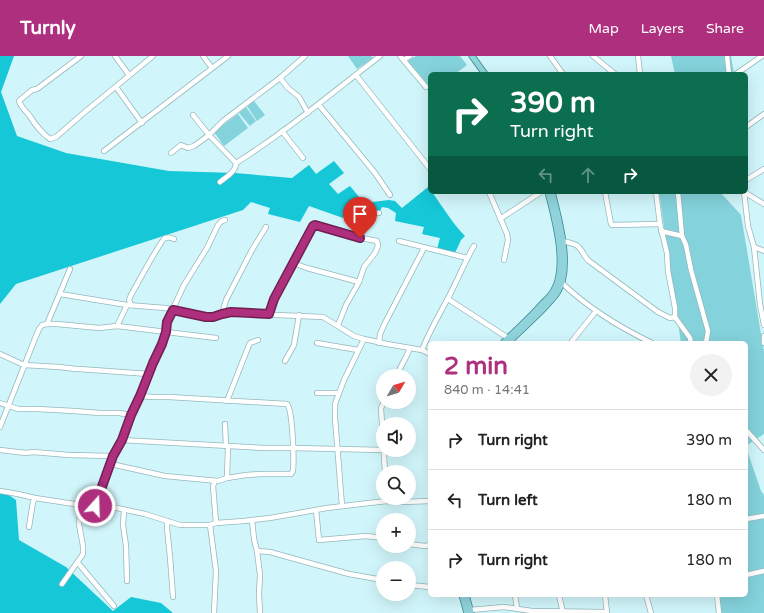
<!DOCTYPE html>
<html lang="en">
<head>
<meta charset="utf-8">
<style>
  body { margin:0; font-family:"Varela Round",sans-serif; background:#f2f2f2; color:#222; height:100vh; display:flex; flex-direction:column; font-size:15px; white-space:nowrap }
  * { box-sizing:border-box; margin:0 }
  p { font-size:13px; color:#767676 }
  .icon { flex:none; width:22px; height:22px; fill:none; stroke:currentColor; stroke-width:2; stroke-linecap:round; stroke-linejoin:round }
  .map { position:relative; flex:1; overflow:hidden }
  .drawer { position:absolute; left:428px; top:285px; width:320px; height:256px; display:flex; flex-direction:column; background:#fff; border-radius:6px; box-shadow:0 4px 16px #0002 }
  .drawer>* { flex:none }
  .top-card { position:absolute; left:428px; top:16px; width:320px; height:122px; border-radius:6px; box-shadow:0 4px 16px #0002; background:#0b6e4f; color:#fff; overflow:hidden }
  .needle { width:26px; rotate:52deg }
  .tools { position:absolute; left:376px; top:313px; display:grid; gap:8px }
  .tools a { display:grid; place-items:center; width:40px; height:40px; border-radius:50%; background:#fff; box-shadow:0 4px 16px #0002; font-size:20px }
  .pin { position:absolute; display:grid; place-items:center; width:34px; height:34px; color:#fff; margin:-41px -17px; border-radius:50% 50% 50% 0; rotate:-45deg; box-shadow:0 0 4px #0007 }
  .pin .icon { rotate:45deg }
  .me { position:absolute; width:44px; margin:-22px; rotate:20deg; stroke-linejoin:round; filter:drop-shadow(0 0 3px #0008) }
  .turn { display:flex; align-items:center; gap:14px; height:84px; padding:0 16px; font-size:18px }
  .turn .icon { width:52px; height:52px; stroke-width:2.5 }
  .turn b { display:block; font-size:28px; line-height:34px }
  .lanes { display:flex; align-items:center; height:38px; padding:0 16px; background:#0003; justify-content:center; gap:20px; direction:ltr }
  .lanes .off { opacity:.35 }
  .round { display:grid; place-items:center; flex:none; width:42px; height:42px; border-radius:21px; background:#f2f2f2 }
  .overview { display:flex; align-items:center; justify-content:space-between; height:68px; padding:0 16px }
  h1 { font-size:24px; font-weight:700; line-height:30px; color:#ae2f7e }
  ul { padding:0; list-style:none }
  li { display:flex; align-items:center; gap:12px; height:60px; padding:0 16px; border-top:1px solid #e0e0e0 }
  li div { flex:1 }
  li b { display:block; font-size:15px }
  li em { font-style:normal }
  header { display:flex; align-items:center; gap:24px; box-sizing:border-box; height:56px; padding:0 20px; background:#ae2f7e; color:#fff }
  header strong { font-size:19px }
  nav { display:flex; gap:22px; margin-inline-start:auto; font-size:14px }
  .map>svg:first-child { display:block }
  .green { fill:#84d2db }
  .forest { fill:#15c7d7 }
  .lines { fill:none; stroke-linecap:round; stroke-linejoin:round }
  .minor-casing { stroke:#95b8bc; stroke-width:6 }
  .major-casing { stroke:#38858e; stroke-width:7 }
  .minor { stroke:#fff; stroke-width:4.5 }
  .major { stroke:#90d3da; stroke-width:5.5 }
  .route-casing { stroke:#711f52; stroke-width:10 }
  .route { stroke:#ae2f7e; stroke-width:7 }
</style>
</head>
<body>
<header>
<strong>Turnly</strong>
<nav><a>Map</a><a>Layers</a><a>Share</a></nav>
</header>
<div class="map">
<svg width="764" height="557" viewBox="0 0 764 557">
  <rect width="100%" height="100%" fill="#d0f5fa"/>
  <g class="green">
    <polygon points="348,0 371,0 373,2 357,13"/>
    <polygon points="416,0 460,0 467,9 455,18 430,18 430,31 408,5"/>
    <polygon points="671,0 731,0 734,18 675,18"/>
    <polygon points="254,45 265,59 257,65 247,50"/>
    <polygon points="246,51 256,65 250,70 239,57"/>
    <polygon points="238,58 248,72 224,90 214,76"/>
    <polygon points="659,136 720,136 741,159 764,296 764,378 746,390 746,287 681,287"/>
    <polygon points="746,391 761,435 764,439 764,557 719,557 717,539 746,539"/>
  </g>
  <g class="forest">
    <path d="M0 0H14L1 36 17 80 66 97 169 115 235 117 292 122 309 109 316 118 334 105 344 117 329 128 338 138 350 130 364 147 389 144 395 145 402 152 428 131 430 134V136H432C443 151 452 167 465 180L461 184 455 197 437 193 440 182 422 178 424 171 395 165 396 157 388 152 382 151 380 155 367 156 365 162 354 158 356 151 349 149 343 162 309 150 300 166 268 158 270 152 251 146 243 154 16 228 0 248Z"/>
    <polygon points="0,433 16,444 19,484 66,511 113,555 131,541 161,547 173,557 0,557"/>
  </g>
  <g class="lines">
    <g class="minor-casing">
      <g id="minor">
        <path d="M81 0 37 33 32 34 19 45C21 51 25 54 29 59 35 68 41 77 50 83L56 81 86 55 153 0"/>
        <polyline points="115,0 129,19"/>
        <polyline points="203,0 212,12"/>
        <polyline points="400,0 426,31"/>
        <polyline points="550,0 563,18"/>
        <polyline points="593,0 615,18"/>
        <polyline points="638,0 640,18"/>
        <polyline points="727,0 729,18"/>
        <polyline points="404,4 410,0"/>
        <polyline points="736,18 762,0"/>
        <polyline points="356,19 430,113"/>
        <polyline points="280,22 288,32 299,41 308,57"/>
        <polyline points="116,31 142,67"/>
        <polyline points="319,49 375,117 390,139"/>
        <polyline points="193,59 209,79 236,107"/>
        <polyline points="746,71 764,58"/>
        <polyline points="282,75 303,102"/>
        <polyline points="104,95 228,0"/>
        <polyline points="171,97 181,89 188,92 194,90 209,79 223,65 280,22 305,0"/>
        <polyline points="746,124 764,113"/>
        <path d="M220 126C226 121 236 116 236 107 287 75 333 36 380 0"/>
        <polyline points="489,136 507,178 508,184 504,204"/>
        <polyline points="605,136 611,168 612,169 660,168"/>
        <polyline points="656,136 660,168 667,197 668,215 675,252 675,261 690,282 691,287"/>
        <polyline points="678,136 682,180 686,189 691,214 708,275 706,287"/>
        <polyline points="744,136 748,170 754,191 760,248 764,269"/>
        <polyline points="744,136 764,148"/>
        <polyline points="500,163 541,136"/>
        <polyline points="661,175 682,180"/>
        <polyline points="360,182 370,160 375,157 379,157"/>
        <polyline points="399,185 467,202"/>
        <path d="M562 185C567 186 572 187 576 189 582 192 584 201 589 205L658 256 670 262 675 261"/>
        <polyline points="754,191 764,195"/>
        <polyline points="293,207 307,212 359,226"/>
        <path d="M562 227C588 252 619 271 652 287"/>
        <path d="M60 238 127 249 165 252 206 261C214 261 222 258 231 257L323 261 354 280 364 283 387 288 422 294"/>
        <polyline points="448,243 508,282"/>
        <path d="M131 249 129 244 131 239C135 232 161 184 165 182 168 181 172 182 174 183"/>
        <polyline points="222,258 226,244 252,194 266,171"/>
        <polyline points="269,258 274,243 313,170 315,169 351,180 377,185 378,190 375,197 364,211 359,226 346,249 338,269"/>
        <polyline points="47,268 70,213"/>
        <polyline points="117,270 127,249"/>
        <polyline points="764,280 764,287"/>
        <polyline points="572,285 596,255"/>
        <polyline points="317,287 358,294"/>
        <polyline points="379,287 380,278 385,267 424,192"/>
        <polyline points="0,298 24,309 59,311 76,313 79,313 149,318"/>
        <path d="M430 298 422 294C429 276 438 261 447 244 457 226 464 207 474 190"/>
        <polyline points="285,305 294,289 299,259"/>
        <polyline points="396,320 406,301 410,292"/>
        <polyline points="317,337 339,337"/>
        <polyline points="227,345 249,289 250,287 258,284"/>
        <polyline points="384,346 381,352 385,416"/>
        <polyline points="0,347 18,353 37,353 74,355 100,357 119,357 131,359"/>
        <polyline points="225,368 226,390"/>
        <polyline points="0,371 36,280 39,273 42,269 47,268 57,268 99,272 117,270 216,282"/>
        <polyline points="746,374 764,394"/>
        <polyline points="121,384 265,392 293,392 383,394"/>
        <polyline points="0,394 26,397 33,396 69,399 113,400"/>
        <path d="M111 408 165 420 218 425 227 422 246 419 262 418H291L293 415C294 404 293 355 287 348L169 341H153L140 340"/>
        <polyline points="227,422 228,390"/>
        <polyline points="215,425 213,430 216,467"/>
        <polyline points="0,435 18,438 35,442 81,449 117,452 145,458 180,469 210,469 216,467 244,465 270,462 327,452 369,447 387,445 403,446 430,445"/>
        <polyline points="95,450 113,400 121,384 131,359 140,340 153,307 161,289 166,276 167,266 184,229 207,192 218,169 222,165 225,164"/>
        <polyline points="342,450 335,362 335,348 344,324 364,283"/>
        <polyline points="124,454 123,469 126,490 127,525"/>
        <polyline points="316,454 319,484 366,480 383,482"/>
        <polyline points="746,463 764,460"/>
        <polyline points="252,464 254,483 257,495 260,519 259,538 260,557"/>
        <polyline points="167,465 167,472 170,501 173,541"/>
        <polyline points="210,469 216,515 214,557"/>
        <polyline points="29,471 33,446 35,442"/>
        <polyline points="409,488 425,490 430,489"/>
        <polyline points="257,495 270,496 349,518 383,524"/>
        <polyline points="78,507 114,550"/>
        <polyline points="746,519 764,515"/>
        <polyline points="62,528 83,498 83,490 79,468 81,449"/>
        <polyline points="409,529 430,531"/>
        <polyline points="515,539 517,552"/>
        <polyline points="559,539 563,557"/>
        <polyline points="605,539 607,557"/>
        <polyline points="646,539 651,557"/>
        <polyline points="717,539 719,557"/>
        <polyline points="470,554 504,551 532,555 606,556"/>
      </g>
    </g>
    <g class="major-casing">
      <g id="major">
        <polyline points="472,0 485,18"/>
        <path d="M510 285C522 273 535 262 547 249 550 245 554 242 557 237 573 213 559 163 552 136"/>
        <path d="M503 287C516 274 530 262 542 248 546 244 551 240 554 234 568 210 555 163 548 136"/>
        <polyline points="462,539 467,557"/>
        <polyline points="466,539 471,557"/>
      </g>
    </g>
    <use href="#minor" class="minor"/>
    <use href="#major" class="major"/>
  </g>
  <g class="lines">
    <g class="route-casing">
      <polyline id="route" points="95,450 113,400 122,384 131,359 140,340 153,307 162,288 166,276 167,266 173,254 206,261 213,261 222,258 231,256 269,258 274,243 313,170 315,169 360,182"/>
    </g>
    <use href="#route" class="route"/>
  </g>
</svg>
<div class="tools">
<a><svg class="needle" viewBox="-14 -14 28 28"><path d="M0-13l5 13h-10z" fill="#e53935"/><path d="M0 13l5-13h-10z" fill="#767676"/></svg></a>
<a><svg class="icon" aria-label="sound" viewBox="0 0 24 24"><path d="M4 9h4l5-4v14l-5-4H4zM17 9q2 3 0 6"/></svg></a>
<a><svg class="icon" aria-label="search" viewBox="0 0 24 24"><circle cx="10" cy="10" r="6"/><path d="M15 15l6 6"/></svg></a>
<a>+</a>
<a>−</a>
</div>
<div class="pin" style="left:360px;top:182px;background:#d93025"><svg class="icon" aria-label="arrive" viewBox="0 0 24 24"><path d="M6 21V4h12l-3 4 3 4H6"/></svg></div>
<svg class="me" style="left:95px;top:450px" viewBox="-20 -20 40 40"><circle r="17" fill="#ae2f7e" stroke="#fff" stroke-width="3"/><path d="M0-11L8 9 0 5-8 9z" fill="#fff"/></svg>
<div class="top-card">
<div class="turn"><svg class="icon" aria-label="right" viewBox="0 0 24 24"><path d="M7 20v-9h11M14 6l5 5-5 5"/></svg><div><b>390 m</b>Turn right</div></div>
<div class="lanes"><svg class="icon off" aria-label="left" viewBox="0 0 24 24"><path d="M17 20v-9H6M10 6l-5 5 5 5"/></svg><svg class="icon off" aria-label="ahead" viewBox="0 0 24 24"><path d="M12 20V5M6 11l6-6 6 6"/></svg><svg class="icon" aria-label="right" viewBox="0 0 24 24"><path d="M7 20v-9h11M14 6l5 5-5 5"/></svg></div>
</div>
<section class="drawer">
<div class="overview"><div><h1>2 min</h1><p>840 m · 14:41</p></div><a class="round"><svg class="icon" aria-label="close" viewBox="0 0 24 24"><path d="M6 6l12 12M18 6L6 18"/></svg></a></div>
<ul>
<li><svg class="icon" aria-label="right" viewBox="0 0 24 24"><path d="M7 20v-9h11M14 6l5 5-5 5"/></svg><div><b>Turn right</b></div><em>390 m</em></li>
<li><svg class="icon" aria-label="left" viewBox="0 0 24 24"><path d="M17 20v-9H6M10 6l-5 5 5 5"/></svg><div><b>Turn left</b></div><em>180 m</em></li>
<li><svg class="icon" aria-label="right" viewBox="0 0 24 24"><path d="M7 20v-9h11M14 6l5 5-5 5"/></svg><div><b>Turn right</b></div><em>180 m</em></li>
</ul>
</section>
</div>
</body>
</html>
